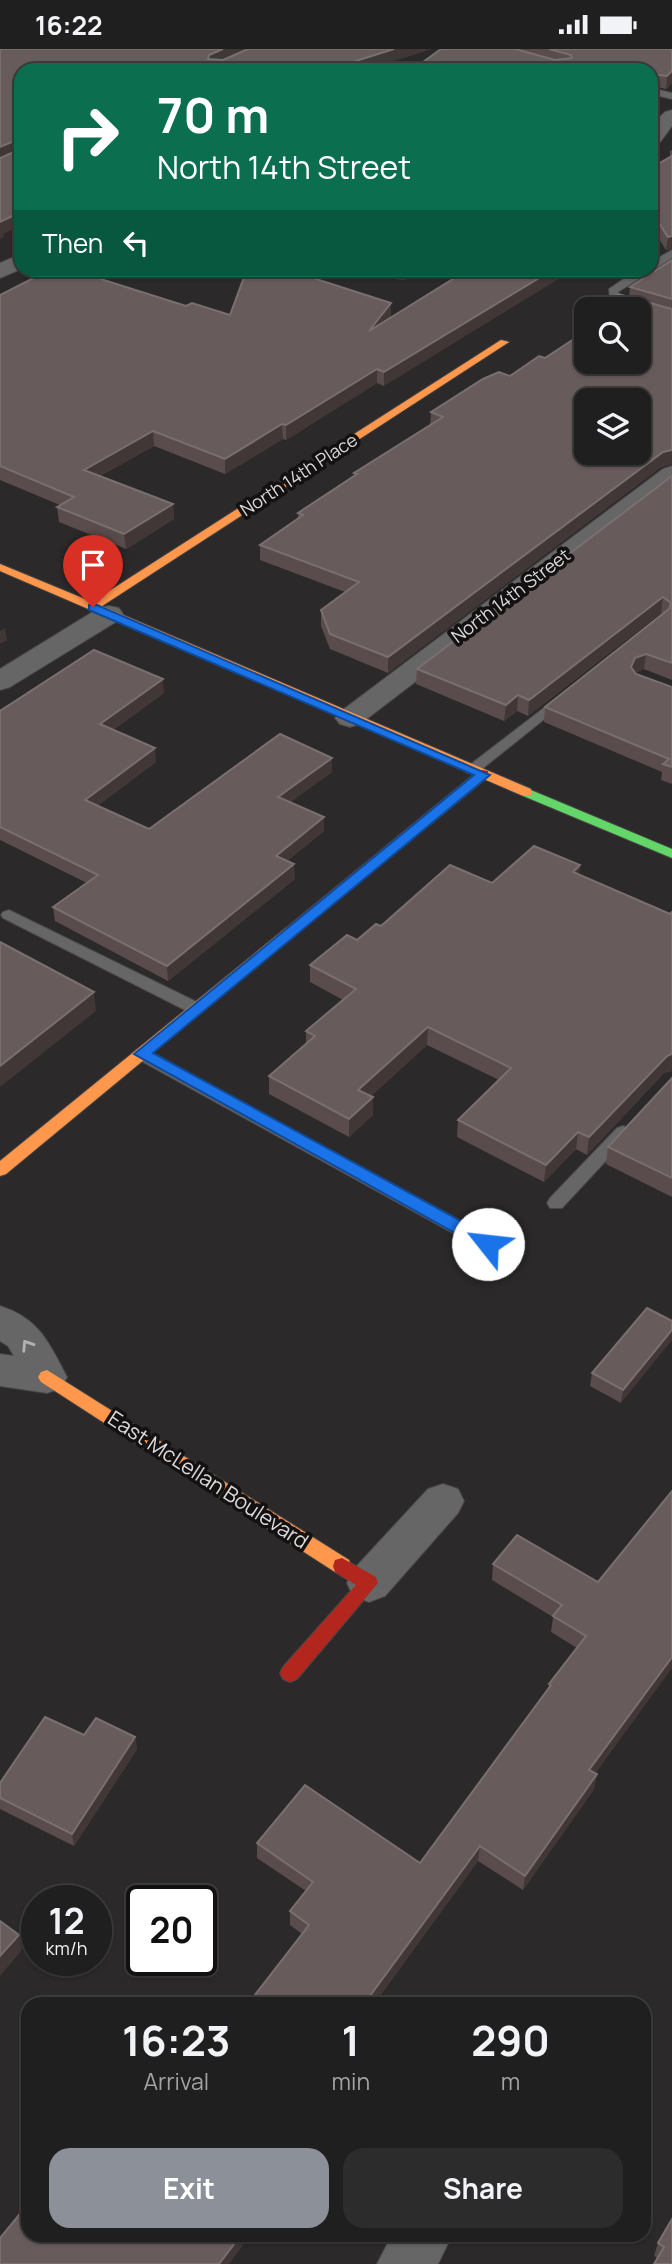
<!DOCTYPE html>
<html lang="en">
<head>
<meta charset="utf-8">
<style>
  body { margin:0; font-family:Manrope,sans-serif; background:#2d2c2c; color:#f1f3f6; height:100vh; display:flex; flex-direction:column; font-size:26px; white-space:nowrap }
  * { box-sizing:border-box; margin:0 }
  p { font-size:23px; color:#a2a2a4 }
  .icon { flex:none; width:38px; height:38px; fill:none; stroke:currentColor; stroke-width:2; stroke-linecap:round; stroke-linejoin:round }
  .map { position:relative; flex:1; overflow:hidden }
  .details { position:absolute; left:21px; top:1948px; width:630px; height:245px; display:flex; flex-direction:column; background:#201f1f; border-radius:21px; box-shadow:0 2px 5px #0004,0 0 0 2px #3d3d3d }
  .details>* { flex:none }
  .top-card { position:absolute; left:14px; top:14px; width:644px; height:214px; border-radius:21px; box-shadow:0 2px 5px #0004,0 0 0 2px #3d3d3d; background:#0b6e4f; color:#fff; overflow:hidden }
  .buttons { position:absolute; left:574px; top:248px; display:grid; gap:14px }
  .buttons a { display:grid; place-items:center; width:77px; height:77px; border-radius:14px; background:#201f1f; box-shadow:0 2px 5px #0004,0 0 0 2px #3d3d3d; font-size:35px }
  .speed { position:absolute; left:21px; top:1836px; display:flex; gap:14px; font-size:35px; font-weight:700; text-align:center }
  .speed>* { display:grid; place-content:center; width:91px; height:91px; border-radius:50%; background:#201f1f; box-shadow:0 2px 5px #0004,0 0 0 2px #3d3d3d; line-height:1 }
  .speed small { font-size:18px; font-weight:400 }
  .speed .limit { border:4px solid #111; border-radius:10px; background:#fff; color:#111 }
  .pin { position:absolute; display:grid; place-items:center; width:60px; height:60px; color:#fff; margin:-72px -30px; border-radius:50% 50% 50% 0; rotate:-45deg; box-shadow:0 0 7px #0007 }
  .pin .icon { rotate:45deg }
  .me { position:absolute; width:77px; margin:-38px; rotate:299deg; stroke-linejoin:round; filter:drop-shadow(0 0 5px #0008) }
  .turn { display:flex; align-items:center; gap:24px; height:147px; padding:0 28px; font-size:32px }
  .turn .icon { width:91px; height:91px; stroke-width:2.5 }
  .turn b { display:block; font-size:49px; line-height:60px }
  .then { display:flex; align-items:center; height:66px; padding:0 28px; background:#0003; gap:14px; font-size:26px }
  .eta { display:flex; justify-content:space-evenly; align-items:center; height:119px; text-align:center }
  .eta b { font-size:42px; font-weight:700; line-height:49px }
  .button { display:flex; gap:14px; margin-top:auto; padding:14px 28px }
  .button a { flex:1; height:80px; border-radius:21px; background:#8c9099; color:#fff; font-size:28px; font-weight:700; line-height:80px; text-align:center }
  .button a+a { background:#2d2c2c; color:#f1f3f6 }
  .status { display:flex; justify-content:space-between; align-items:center; height:49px; padding:0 35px; background:#201f1f; direction:ltr }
  .status svg { height:19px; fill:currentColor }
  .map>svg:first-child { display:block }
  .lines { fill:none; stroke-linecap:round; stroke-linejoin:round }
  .lane-casing { stroke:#484646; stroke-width:2 }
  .street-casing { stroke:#484646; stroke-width:2 }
  .fast-casing { stroke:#484646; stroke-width:2 }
  .slow-casing { stroke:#484646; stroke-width:2 }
  .jam-casing { stroke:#484646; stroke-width:2 }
  .lane { fill:#676666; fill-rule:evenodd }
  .street { fill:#676666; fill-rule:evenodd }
  .fast { fill:#63d668; fill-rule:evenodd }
  .slow { fill:#ff974d; fill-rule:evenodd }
  .jam { fill:#b3261e; fill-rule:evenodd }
  .wall { fill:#5a4c4c }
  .shaded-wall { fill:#413737 }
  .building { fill:#685b5b; stroke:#7a6f6f; stroke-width:2; fill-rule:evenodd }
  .oneway { stroke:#b3b1b1 }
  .route { fill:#1a73e8; stroke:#114b97; stroke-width:2 }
  .labels { text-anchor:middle; stroke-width:7; stroke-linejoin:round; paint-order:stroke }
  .far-street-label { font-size:18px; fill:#dcd9d9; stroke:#131111 }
  .street-label { font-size:21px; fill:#dcd9d9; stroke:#131111 }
</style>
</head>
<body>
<div class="status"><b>16:22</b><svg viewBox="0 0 49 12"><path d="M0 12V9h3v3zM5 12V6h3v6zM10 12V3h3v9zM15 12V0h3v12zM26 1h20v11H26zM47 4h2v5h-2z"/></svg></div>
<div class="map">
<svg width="672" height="2215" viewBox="0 0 672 2215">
  <rect width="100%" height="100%" fill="#2b2929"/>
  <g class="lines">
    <g class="lane-casing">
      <g id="lane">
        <polygon points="651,39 672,44 672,50 651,45"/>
        <polygon points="672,201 672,209 618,243 619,248 629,255 672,267 672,273 639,264 639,261 621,259 610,251 609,240 638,220 651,220 651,213"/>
        <polygon points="562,645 567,646 567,652 477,724 467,724 465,721 467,718"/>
        <polygon points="9,861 203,956 205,960 197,965 191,964 3,869 1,866 3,863"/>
        <polygon points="142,999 494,1190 497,1195 494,1200 482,1200 136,1009 134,1005 136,1001"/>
        <polygon points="623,1077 629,1079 632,1083 629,1087 562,1159 550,1159 547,1154 550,1149 617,1079"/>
      </g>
    </g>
    <g class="street-casing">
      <g id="street">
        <polygon points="672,61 672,77 658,96 651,98 651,77 665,63"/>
        <polygon points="21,205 21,220 0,229 0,214"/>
        <path d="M395 220H422C415 229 406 231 396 229L393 224Z"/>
        <polygon points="672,417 672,437 360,675 350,678 340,675 335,669 340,663 663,420"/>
        <polygon points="109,557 119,559 123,565 119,571 10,638 0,641 0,620 99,559"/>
        <path d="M0 1257C39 1269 49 1294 67 1328L61 1339 47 1344 0 1337V1305L14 1307 8 1297 0 1292Z"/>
        <polygon points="443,1435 458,1440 464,1452 458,1464 385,1547 369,1553 353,1547 347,1534 353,1521 428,1440"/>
        <polygon points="392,2186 452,2186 438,2215 377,2215"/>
      </g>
    </g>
    <g class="fast-casing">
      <polygon id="fast" points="526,739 672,800 672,809 521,746 519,743"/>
    </g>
    <g class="slow-casing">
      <g id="slow">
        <polygon points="501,291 509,293 102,557 531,740 531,746 521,746 0,522 0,515 92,553"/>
        <polygon points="291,878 296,879 298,882 296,885 6,1125 0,1127 0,1112 286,879"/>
        <polygon points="47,1321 349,1511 351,1517 349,1523 342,1525 335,1523 41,1333 38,1328 41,1323"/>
      </g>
    </g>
    <g class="jam-casing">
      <g id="jam">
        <polygon points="483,721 488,722 488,728 296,885 286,885 284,882 286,879 478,722"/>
        <polygon points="342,1509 376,1528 378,1534 297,1630 290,1633 283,1630 280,1624 283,1618 356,1536 335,1523 333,1517 335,1511"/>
      </g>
    </g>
    <use href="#lane" class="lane"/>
    <use href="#street" class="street"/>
    <use href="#fast" class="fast"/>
    <use href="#slow" class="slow"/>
    <use href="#jam" class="jam"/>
  </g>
  <g class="wall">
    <polygon points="441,0 672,0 672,34 666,40 657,38 656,49 651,54 651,21 412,21"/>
    <polygon points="672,101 672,200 666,201 651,177 651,119 670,108 670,102"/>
    <polygon points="672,211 672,415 661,418 388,624 330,600 321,577 321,561 345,543 260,511 260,496 298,469 298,464 354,427 354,424 430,376 431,363 510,327 639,261 603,261 603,255 629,248 630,238"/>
    <polygon points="310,228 391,267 389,270 384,337 377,334 286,391 283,390 225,425 154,397 100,427 173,455 174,470 126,500 59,473 57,458 60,456 0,431 0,246 186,257 230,266"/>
    <polygon points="672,427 672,631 644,620 635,624 672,638 672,735 661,731 662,723 544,673 545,658 662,564 661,564 528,667 517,662 504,672 416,635 417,620"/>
    <polygon points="164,644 113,681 156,713 97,757 149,780 332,709 332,723 290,753 324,782 287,812 295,830 168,932 55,872 53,858 87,834 0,791 0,662"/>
    <polygon points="580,816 579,825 670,865 672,863 672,1022 664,1024 587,1106 576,1100 544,1133 457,1088 458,1071 499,1031 427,996 371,1047 373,1048 373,1066 349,1088 269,1045 269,1027 306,995 306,982 343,951 310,933 310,916 357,891 381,877 492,834"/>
    <polygon points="672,1029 672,1148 606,1115 608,1098"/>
    <polygon points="647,1259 621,1354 590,1337 592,1324"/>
    <polygon points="493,1515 598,1533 595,1725 597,1725 594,1740 523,1841 478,1812 374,1955 248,1955 302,1885 290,1876 290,1862 306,1842 257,1809 257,1794 420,1814 548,1640 549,1635 577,1599 551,1583 553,1568 492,1531"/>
    <polygon points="84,1686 135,1688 137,1700 74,1797 0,1760 0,1734"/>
    <polygon points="672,2170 672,2215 654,2207 658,2194"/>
  </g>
  <g class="shaded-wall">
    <polygon points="223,0 249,0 209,21 208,10 209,6"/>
    <polygon points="394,0 432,0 366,21 327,21"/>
    <polygon points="672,22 672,34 666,40 667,27"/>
    <polygon points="658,36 656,49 651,54 651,43"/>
    <polygon points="19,90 20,103 0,111 0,98"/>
    <polygon points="21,163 21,177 3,185 4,188 0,190 0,173"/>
    <polygon points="672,187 672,200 666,201 668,188"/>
    <polygon points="298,220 323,220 294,237 294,223"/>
    <polygon points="554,220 575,220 384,337 384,323"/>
    <polygon points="391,254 391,267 369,296 369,282"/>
    <polygon points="377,320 377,334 286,391 286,376"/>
    <polygon points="282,375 283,390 225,425 225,410"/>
    <polygon points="153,382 154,397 85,435 84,421"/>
    <polygon points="672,401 672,415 661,418 388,624 388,608 663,403"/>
    <polygon points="173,455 174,470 126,500 124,485"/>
    <polygon points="663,548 661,564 528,667 529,651"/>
    <polygon points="5,579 7,591 0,595 0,582"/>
    <polygon points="646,605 644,620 633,625 631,618 635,609"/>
    <polygon points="163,630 164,644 102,689 100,675"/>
    <polygon points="518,646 517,662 504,672 506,656"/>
    <polygon points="155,699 156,713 86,765 85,751"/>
    <polygon points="332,709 332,723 279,762 278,748"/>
    <polygon points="324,768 324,782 276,821 276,807"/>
    <polygon points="294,815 295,830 168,932 167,917"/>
    <polygon points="580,816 578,834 573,823"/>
    <polygon points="94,943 96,962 0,1038 0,1017"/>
    <polygon points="428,978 427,996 358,1059 358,1041"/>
    <polygon points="672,1005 672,1022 664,1024 587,1106 589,1088 667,1007"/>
    <polygon points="373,1048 373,1066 349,1088 349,1070"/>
    <polygon points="578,1083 576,1100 544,1133 546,1116"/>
    <polygon points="672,1281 672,1291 621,1354 623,1341"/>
    <polygon points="672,1608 672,1619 587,1736 589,1721"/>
    <polygon points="135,1688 137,1700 74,1797 72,1785"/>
    <polygon points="597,1725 594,1740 523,1841 525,1827"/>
    <polygon points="480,1797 478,1812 374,1955 364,1955"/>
    <polygon points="19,1886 22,1901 0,1927 0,1907"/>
    <polygon points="241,2186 243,2186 243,2196 229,2215 219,2215"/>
  </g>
  <g class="building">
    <polygon points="0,0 223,0 209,6 208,10 223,11 248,0 394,0 327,21 21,21 21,91 19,90 0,98"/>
    <polygon points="441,0 515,0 555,11 572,9 571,6 549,0 672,0 672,22 667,27 651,25 651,21 481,21 448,13 445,21 412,21"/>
    <polygon points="651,34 658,36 651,43"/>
    <polygon points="21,99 21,163 0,173 0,109 21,100"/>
    <polygon points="672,107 672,187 668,188 651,162 651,119"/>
    <polygon points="672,211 672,250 630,238"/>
    <polygon points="51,220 69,220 186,257 192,254 230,266 247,220 298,220 294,223 391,254 369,282 469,220 554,220 384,323 377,320 286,376 282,375 225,410 153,382 84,421 173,455 124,485 57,458 74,448 0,417 0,246"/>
    <path d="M618 245 672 260V401L663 403 388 608 330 585 321 561 359 533 260 496 303 466 298 464 357 425 354 424 443 368 431 363 483 330 499 323 510 327 539 307 545 309 586 282V313H639V261H619L620 260 603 255ZM586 352H639V404H586Z"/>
    <polygon points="672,427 672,614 646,605 635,609 631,618 636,625 672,638 672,718 663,715 669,710 545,658 669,560 671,554 663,548 529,651 518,646 506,656 417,620"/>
    <polygon points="94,601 163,630 100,675 155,699 85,751 149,780 280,685 332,709 278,748 324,768 276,807 294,815 167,917 53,858 98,826 0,778 0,662"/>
    <polygon points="534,797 580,816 573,823 670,865 672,863 672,1005 667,1007 589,1088 578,1083 546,1116 458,1071 511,1019 428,978 358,1041 373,1048 349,1070 269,1027 315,987 306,982 356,940 310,916 347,886 357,891 376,875 381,877 450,816 492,834"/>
    <polygon points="0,893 94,943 0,1017"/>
    <polygon points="672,1029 672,1129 608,1098"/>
    <polygon points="647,1259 672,1272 672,1281 623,1341 592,1324"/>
    <polygon points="672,1442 672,1608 589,1721 597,1725 525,1827 480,1797 364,1955 248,1955 309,1876 290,1862 313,1833 257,1794 305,1736 420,1814 551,1636 549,1635 586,1587 553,1567 562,1556 493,1515 517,1486 598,1533"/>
    <polygon points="45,1668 84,1686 96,1669 135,1688 72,1785 0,1749 0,1734"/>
    <polygon points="0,1872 19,1886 0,1907"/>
    <polygon points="28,2155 28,2186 241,2186 219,2215 0,2215 0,2189"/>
    <polygon points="672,2170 672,2215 654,2215 664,2198 658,2194"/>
  </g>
  <defs><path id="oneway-chevron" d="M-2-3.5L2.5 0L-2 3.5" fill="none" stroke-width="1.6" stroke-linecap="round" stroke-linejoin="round" transform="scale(1.75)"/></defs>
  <use class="oneway" href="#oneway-chevron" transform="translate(27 1296) rotate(-123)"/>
  <polygon class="route" points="89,556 97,556 490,726 153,1004 494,1190 496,1195 494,1199 482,1199 134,1005 474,726 89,561"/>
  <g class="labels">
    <g class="far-street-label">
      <text transform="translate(299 426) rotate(-33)" y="6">North 14th Place</text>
      <text transform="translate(511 547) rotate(-37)" y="6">North 14th Street</text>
    </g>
    <g class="street-label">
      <text transform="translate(208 1431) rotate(33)" y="7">East McLellan Boulevard</text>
    </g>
  </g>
</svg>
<div class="buttons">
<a><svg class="icon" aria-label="search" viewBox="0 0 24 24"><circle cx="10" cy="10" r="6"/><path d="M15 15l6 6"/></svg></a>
<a><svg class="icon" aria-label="layers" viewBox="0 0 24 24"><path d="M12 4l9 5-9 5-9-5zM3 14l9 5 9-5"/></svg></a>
</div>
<div class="speed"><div>12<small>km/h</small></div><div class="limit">20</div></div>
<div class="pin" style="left:93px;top:558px;background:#d93025"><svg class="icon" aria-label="arrive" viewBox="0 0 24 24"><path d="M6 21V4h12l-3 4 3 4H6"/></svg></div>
<svg class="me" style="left:488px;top:1195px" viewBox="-20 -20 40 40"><circle r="19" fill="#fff"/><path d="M0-13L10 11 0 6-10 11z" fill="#1a73e8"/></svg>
<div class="top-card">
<div class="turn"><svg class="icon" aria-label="right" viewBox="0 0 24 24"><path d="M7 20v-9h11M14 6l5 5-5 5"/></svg><div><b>70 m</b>North 14th Street</div></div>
<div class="then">Then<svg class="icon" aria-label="left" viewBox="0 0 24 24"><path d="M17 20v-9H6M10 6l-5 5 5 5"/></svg></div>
</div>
<section class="details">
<div class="eta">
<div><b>16:23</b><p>Arrival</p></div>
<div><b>1</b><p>min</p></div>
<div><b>290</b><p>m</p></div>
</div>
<div class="button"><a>Exit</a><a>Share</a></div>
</section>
</div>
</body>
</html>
